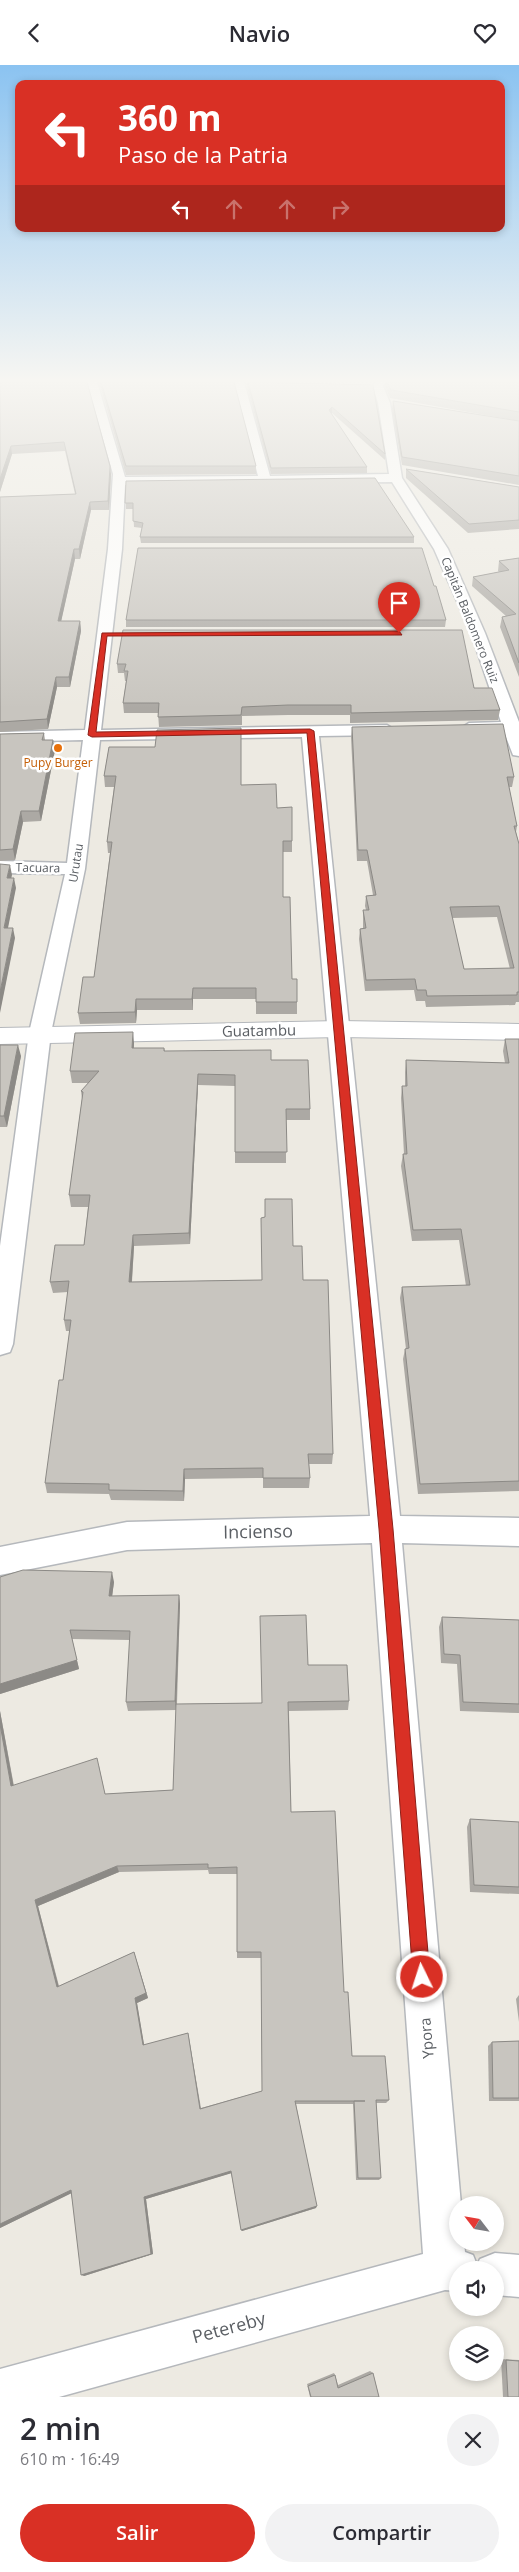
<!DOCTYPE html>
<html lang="es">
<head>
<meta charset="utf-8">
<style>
  body { margin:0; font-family:"Open Sans",sans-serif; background:#f2f2f3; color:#2b2b33; height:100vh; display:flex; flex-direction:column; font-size:19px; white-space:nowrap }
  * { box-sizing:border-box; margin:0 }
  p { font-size:16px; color:#7c7c81 }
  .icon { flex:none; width:28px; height:28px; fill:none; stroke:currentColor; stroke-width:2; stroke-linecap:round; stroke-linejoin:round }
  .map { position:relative; height:2332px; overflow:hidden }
  .drawer { display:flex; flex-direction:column; background:#fff; flex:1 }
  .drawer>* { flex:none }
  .hud { position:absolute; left:15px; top:15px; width:490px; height:152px; border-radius:10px; box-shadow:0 2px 8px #0003; background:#d93025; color:#fff; overflow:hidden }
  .needle { width:32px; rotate:301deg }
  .buttons { position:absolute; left:449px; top:2131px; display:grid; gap:10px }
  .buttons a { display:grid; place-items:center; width:55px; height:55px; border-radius:50%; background:#fff; box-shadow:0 2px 8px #0003; font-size:25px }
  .pin { position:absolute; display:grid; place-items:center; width:42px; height:42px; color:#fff; margin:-51px -21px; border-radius:50% 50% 50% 0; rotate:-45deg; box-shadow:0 0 5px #0007 }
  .pin .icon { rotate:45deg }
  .me { position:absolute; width:55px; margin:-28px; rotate:356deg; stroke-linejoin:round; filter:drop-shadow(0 0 4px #0008) }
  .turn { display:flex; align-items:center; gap:18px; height:105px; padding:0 20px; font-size:22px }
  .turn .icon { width:65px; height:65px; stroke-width:2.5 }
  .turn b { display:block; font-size:35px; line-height:42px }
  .lanes { display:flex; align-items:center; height:48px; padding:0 20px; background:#0003; justify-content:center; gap:25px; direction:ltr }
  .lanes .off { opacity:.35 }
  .round { display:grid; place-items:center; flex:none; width:52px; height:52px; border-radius:26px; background:#f2f2f3 }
  .summary { display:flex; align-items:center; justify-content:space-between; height:85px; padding:0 20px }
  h1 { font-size:30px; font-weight:600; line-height:38px }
  .button { display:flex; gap:10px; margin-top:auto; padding:10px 20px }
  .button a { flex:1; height:58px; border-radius:30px; background:#d93025; color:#fff; font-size:20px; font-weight:600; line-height:58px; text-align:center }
  .button a+a { background:#f2f2f3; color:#2b2b33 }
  header { display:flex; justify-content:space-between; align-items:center; height:65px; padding:0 20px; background:#fff; font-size:22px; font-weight:600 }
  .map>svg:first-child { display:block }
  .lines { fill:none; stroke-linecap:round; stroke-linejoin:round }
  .minor-casing { stroke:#b5b8bc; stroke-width:3 }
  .tertiary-casing { stroke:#b5b8bc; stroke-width:2 }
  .minor { fill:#fff; fill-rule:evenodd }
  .tertiary { fill:#fff; fill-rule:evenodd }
  .wall { fill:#aca9a4; fill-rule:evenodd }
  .shaded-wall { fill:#8c8a86 }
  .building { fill:#c8c5bf; stroke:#8c8a86; fill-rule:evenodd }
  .route { fill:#d93025; stroke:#8d1f18 }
  .food-dot { fill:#e8710a; stroke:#fff; stroke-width:2 }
  .labels { text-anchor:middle; stroke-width:5; stroke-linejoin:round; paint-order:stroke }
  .far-street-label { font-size:12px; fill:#5a5e63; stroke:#fff }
  .far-food-label { font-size:12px; fill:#c56008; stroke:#fff }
  .street-label { font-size:15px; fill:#5a5e63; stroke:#fff }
  .near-street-label { font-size:18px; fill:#5a5e63; stroke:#fff }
</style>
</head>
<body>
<header><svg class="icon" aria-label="back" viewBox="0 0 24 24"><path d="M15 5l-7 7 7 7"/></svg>Navio<svg class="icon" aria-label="heart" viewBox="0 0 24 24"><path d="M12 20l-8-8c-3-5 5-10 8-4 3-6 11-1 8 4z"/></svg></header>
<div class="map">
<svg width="519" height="2332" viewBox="0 0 519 2332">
  <rect width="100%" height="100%" fill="#edeae2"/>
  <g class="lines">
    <g class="minor-casing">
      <polygon id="minor" points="87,317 97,317 125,412 258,411 234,317 244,317 270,411 389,409 378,338 373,321 375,317 386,317 383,321 390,338 402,413 448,484 485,568 519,657 519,691 513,690 504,667 469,668 461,663 469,658 501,657 471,568 434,484 392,417 125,420 122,484 101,665 387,660 395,665 387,670 319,671 400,1451 519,1453 519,1481 402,1478 461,2140 458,2140 458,2178 464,2178 465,2187 473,2190 477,2200 480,2194 495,2188 519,2190 519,2232 495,2230 495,2205 458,2205 458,2226 445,2225 59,2332 0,2332 0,2304 423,2189 372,1478 127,1485 0,1510 0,1482 127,1457 370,1451 302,672 100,675 85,804 51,968 13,1279 10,1287 0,1290 0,1181 29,968 65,809 0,808 0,796 67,798 83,675 0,677 0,667 85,665 108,484 113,409"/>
    </g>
    <g class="tertiary-casing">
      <polygon id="tertiary" points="340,956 519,959 519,975 340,972 0,979 0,963"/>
    </g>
    <use href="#minor" class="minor"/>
    <use href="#tertiary" class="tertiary"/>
  </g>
  <g class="wall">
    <polygon points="0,317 111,409 109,445 91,445 80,494 75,494 61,556 80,556 81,566 70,622 57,622 48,664 0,667 0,432 75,429 65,386 12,389 0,427"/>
    <polygon points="99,317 234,317 256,401 256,409 126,410"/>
    <polygon points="247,317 373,320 385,389 385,395 332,348 331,348 367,402 367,408 271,409 247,322"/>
    <polygon points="385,317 519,317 519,356 390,333 385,321"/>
    <polygon points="393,336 519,356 519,420 402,400 392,344"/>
    <polygon points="406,404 519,422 519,464 468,468 406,413"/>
    <polygon points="126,416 414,472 414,478 141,478 140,472 142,463 134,462 133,444 126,444"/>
    <polygon points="519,493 519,612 500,562 502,552 506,551 472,521 473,512 499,507 498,506 499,496"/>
    <polygon points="434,521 446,555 445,562 126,562 126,555"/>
    <polygon points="123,565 474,623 500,645 498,655 350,658 350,650 288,650 242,651 242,660 159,662 158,648 124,648 123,638 126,616 125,616 124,608 118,608 117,599"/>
    <path d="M352 662 514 712 512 722H509L517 761 516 767 519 779V937H516L515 940 426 942 425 936H416L414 925 365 926 359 874 360 864 363 863V845H366L365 841 366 831 373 830 367 796H357L351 672ZM497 852 510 904H464L452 853Z"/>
    <polygon points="44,668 45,675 55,685 41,756 23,757 15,795 0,796 0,669"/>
    <polygon points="109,682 241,720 277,743 292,776 292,787 283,787 283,832 292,914 297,937 297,949 256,949 256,934 193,934 193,945 137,945 136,958 80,959 78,948 94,912 110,788 108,788 107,777 114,722 105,722 104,711"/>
    <polygon points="505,974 519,974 519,1426 418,1429 403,1294 405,1284 406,1284 400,1233 402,1222 466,1221 459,1175 412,1176 401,1101 403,1089 404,1089 401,1033 402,1021 405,1021 405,1007 406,995 505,998 503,986"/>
    <polygon points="134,978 134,983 164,983 165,986 271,995 310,1044 310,1055 286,1055 286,1098 235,1098 235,1021 198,1020 190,1179 134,1181 132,1217 262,1215 293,1181 303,1215 333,1389 332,1399 309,1399 310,1413 309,1423 263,1423 263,1413 185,1414 184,1436 111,1435 109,1429 47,1428 45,1418 63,1315 70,1266 66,1266 64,1255 68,1227 53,1228 50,1217 84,1180 88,1142 71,1142 69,1130 82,1034 81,1026 89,1018 72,1018 70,1006"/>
    <polygon points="0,980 21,991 7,1062 0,1062"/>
    <path d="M0 1512 114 1517 112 1531 179 1530 180 1539 177 1639 261 1638 308 1600 349 1636 348 1645 289 1646 291 1747 344 1927 352 1991 389 2035 386 2038H376L381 2113 379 2115H356L353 2039H296L316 2143 242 2166 231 2108 146 2134 153 2189 84 2211 71 2128 0 2163V1646L14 1721 99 1701 105 1729 173 1725 176 1645 128 1646 126 1637 130 1575 72 1574 79 1604 0 1629ZM208 1805 209 1809H237V1893H261L262 2026 201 2043 188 1968 144 1980 137 1938 148 1933 134 1887 59 1921 38 1841 119 1807Z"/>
    <polygon points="442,1552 519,1555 519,1648 460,1646 457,1599 441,1598 439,1562"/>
    <polygon points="470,1754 519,1757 519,1829 470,1827 467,1762"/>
    <polygon points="519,1930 519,1957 516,1934"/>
    <polygon points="519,1976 519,2036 489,2036 488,1981 492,1977"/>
    <polygon points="501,2294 519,2295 519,2332 503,2332"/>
    <polygon points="370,2306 373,2308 379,2332 310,2332 307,2319 334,2308 335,2310 338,2320"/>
  </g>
  <g class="shaded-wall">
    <polygon points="332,342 332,348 329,351 329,345"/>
    <polygon points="11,381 12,389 0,427 0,414"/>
    <polygon points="110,401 111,409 109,445 108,436"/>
    <polygon points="90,437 91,445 80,494 79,484"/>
    <polygon points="74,484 75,494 59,566 58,556"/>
    <polygon points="80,556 81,566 70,622 69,612"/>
    <polygon points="56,612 57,622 48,664 47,654"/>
    <polygon points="53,675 55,685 41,756 39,746"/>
    <polygon points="21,746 23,757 15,795 13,784"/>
    <polygon points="10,800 12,810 9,823 7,813"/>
    <polygon points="14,813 16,823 6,873 4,863"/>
    <polygon points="13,863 15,873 0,948 0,927"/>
    <polygon points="193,923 193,945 192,934"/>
    <polygon points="136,934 137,945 136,958 135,947"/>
    <polygon points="133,967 134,978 133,995 132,983"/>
    <polygon points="18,980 21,991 7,1062 4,1051"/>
    <polygon points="198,1009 198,1020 190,1179 189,1168"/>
    <polygon points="133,1170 134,1181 131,1228 129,1217"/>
    <polygon points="184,1404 185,1414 184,1436 183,1426"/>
    <polygon points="112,1507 114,1517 111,1540 109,1531"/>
    <polygon points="179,1530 180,1539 176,1645 175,1636"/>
    <polygon points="70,1565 79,1604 0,1629 0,1619"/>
    <polygon points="0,1646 15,1729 11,1721 0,1659"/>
    <polygon points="117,1801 119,1807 38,1841 60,1927 57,1922 35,1835"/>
    <polygon points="134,1887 148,1933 137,1938 145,1985 143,1980 135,1933"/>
    <polygon points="188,1968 189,1973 201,2047 200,2044"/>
    <polygon points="231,2106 232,2108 146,2134 153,2189 84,2211 81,2210 144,2132"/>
    <polygon points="71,2125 74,2127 0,2163 0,2159"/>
    <polygon points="317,2141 316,2143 242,2166 241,2165"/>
  </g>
  <g class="building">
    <polygon points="0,317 87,317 110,401 108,436 90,437 79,484 74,484 58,556 80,556 69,612 56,612 47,654 0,657 0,432 76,429 64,377 11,381 0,414"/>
    <polygon points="101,317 234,317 256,401 126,401"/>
    <polygon points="248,317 373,320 385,389 332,342 329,345 367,402 271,403"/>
    <polygon points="387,317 519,317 519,347 391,325"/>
    <polygon points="393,336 519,356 519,411 402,392"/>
    <polygon points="406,404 519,422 519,455 469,459"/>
    <polygon points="375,413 414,472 140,472 143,458 133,456 133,438 125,438 126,416"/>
    <polygon points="138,483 422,483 434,521 436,521 446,555 126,555"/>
    <polygon points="519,493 519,598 502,552 516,549 473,512 509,505 499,496"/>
    <polygon points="123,565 462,565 474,623 492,623 500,645 351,648 351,640 288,640 242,642 241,650 158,652 159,638 123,638 128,606 124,606 126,599 117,599"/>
    <path d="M503 659 514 712H507L517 761H514L519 779V927H517V930L427 931 426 925H417L415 914 366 915 360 864 366 863 363 845H369L366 831 376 830 367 785H358L352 662ZM499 841 514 903 464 904 450 842Z"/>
    <polygon points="241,663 241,720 276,719 277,743 292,742 292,776 283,776 283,832 290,832 292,914 297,914 297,937 256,937 256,923 193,923 192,934 136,934 135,947 78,948 83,912 94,912 112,777 107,777 116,711 104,711 109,682 155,682 157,665"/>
    <polygon points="44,668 42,675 53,675 39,746 21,746 13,784 0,785 0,669"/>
    <polygon points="0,799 10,800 7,813 14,813 4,863 13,863 0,927"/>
    <polygon points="133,967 132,983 164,983 164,986 271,985 271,995 308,995 310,1044 286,1044 287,1087 235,1087 235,1010 198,1009 189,1168 133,1170 129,1217 262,1215 261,1153 265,1152 265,1134 292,1134 293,1181 302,1181 303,1215 328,1215 333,1389 308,1389 310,1413 263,1413 263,1403 184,1404 183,1426 109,1425 109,1419 45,1418 59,1315 63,1315 71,1255 64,1255 69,1216 50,1217 55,1180 84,1180 90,1130 69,1130 83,1027 81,1026 99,1006 70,1006 75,968"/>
    <polygon points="505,974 519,974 519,1416 420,1419 405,1284 409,1283 402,1222 470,1220 461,1164 413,1165 403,1089 407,1089 402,1021 407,1021 406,995 509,998"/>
    <polygon points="0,980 18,980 4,1051 0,1051"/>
    <polygon points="23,1505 112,1507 109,1531 179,1530 175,1636 126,1637 130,1566 70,1565 77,1595 0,1619 0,1512"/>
    <path d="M306 1550 308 1600H347L349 1636 288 1637 291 1747 335 1746 344 1927H348L352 1991H385L389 2035H376L381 2113H358L354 2036H365H295L317 2141 241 2165 231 2106 144 2132 151 2189 81 2210 71 2125 0 2159V1659L11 1721 97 1693 105 1729 173 1725 176 1639 262 1638 260 1551ZM208 1799V1803L237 1802V1887H261L262 2026 200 2044 188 1968 143 1980 135 1933 146 1928 134 1887 57 1922 35 1835 117 1801Z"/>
    <polygon points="442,1552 519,1555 519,1639 463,1637 460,1590 444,1589"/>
    <polygon points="470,1754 519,1757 519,1822 474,1820"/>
    <polygon points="519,1976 519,2033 493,2033 492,1977"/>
    <polygon points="506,2295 519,2296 519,2332 508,2332"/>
    <polygon points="373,2308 379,2332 311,2332 308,2321 335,2310 338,2323"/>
  </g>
  <linearGradient id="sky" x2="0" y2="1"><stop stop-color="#8bc3f1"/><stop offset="0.49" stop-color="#f7f6f2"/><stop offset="1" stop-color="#f7f6f2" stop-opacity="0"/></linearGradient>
  <rect width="519" height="644" fill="url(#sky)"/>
  <polygon class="route" points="399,566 402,570 107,571 96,667 310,664 314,666 393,1464 430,1912 428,1918 422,1920 416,1918 413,1912 379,1464 307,668 92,672 88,670 102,568"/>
  <circle class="food-dot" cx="58" cy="683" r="5"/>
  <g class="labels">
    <g class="far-street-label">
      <text transform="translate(470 555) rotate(68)" y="4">Capitán Baldomero Ruiz</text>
      <text transform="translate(76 798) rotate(-81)" y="4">Urutau</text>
      <text transform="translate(38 803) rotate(1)" y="4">Tacuara</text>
    </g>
    <g class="far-food-label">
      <text x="58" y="702">Pupy Burger</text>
    </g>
    <g class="street-label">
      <text transform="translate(259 966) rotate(-1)" y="5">Guatambu</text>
      <text transform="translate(427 1973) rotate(-95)" y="5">Ypora</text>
    </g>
    <g class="near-street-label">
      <text transform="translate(258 1467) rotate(-1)" y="6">Incienso</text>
      <text transform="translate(229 2263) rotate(-15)" y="6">Petereby</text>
    </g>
  </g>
</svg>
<div class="buttons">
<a><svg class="needle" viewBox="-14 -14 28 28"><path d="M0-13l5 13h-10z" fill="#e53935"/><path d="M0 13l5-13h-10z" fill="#7c7c81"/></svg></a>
<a><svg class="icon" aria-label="sound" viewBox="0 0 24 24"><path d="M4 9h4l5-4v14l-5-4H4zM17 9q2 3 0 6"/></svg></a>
<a><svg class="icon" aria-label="layers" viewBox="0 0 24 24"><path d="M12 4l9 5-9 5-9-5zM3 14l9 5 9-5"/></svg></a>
</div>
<div class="pin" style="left:399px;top:568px;background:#d93025"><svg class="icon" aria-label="arrive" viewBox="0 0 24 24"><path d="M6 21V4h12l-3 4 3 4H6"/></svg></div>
<svg class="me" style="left:422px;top:1912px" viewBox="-20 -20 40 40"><circle r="17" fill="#d93025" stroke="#fff" stroke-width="3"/><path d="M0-11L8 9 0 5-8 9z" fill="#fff"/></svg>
<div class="hud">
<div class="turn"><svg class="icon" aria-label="left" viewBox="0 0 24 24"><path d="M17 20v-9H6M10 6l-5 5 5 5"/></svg><div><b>360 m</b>Paso de la Patria</div></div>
<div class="lanes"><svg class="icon" aria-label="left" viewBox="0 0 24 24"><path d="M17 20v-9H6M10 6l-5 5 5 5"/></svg><svg class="icon off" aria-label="ahead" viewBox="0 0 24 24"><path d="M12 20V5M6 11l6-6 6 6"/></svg><svg class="icon off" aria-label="ahead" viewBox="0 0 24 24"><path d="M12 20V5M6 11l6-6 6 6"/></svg><svg class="icon off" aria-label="right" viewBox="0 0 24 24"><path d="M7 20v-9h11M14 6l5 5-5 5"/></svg></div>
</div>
</div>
<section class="drawer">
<div class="summary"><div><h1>2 min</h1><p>610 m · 16:49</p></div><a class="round"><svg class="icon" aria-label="close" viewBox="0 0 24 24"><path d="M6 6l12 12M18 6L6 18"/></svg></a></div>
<div class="button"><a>Salir</a><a>Compartir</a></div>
</section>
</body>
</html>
